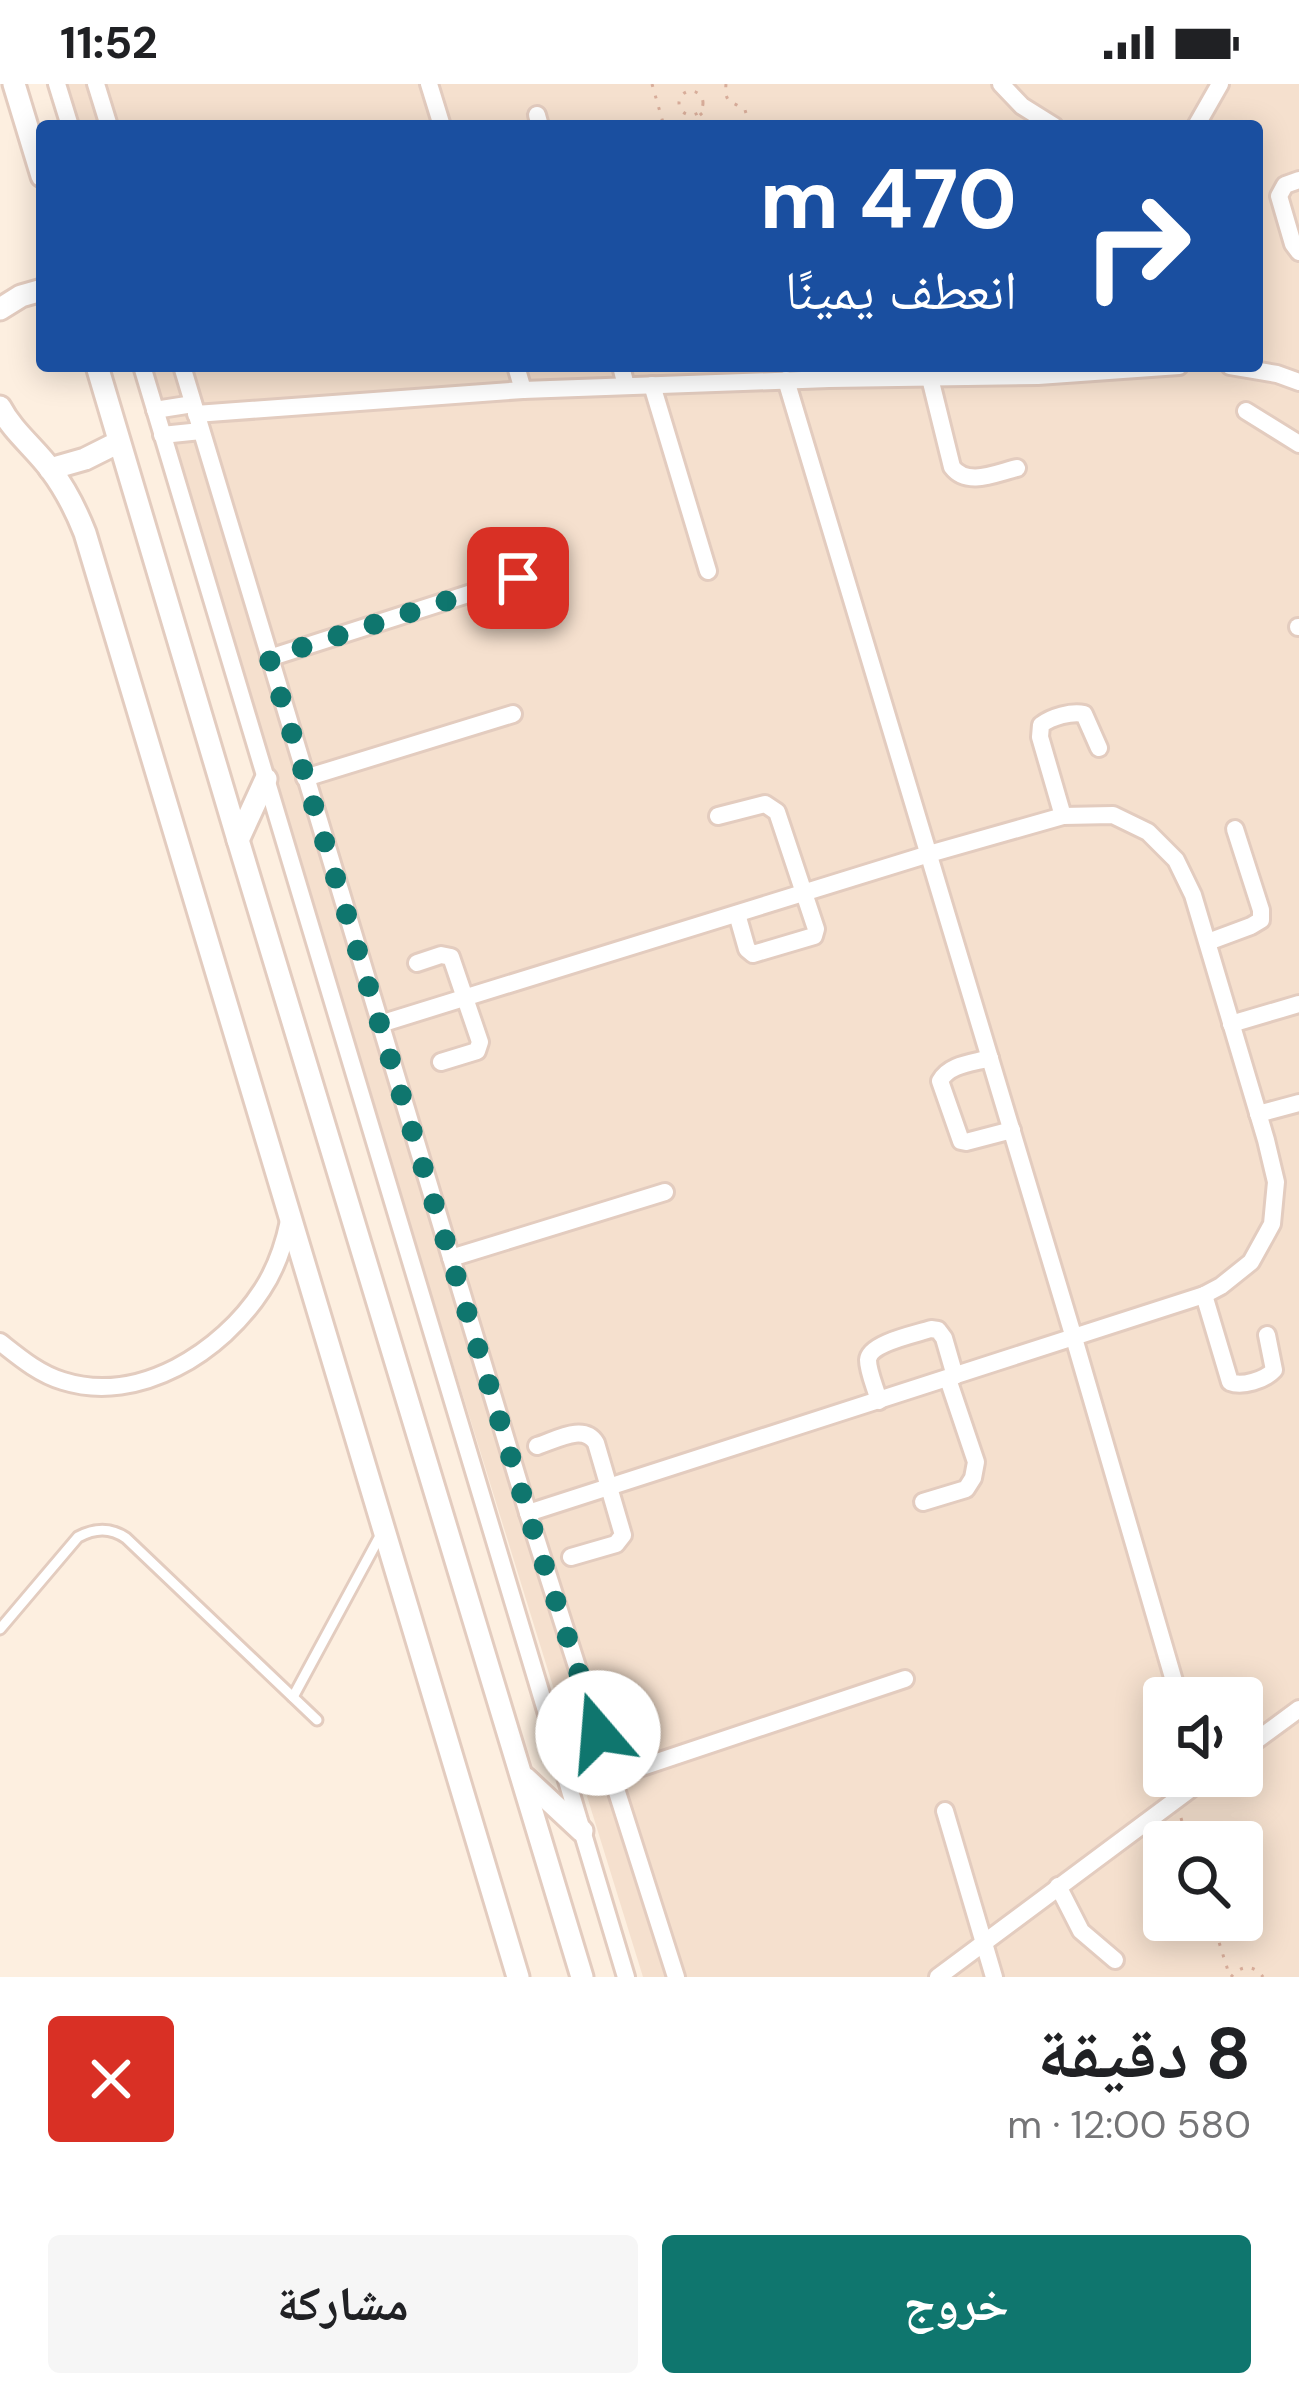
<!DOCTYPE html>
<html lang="ar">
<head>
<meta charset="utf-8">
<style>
  body { margin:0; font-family:"DM Sans","Noto Naskh Arabic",sans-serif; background:#f6f6f6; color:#202124; direction:rtl; height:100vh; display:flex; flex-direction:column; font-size:45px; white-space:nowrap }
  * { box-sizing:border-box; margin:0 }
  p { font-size:39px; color:#757577 }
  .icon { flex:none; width:66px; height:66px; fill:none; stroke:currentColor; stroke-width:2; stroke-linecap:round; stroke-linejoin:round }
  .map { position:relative; height:1893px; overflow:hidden; direction:ltr }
  .drawer { display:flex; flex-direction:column; background:#fff; flex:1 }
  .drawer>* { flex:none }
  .hud { position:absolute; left:36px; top:36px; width:1227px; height:252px; border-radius:12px; box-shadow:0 6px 30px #0003; direction:rtl; background:#1a4fa0; color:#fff; overflow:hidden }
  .tools { position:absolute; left:1143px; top:1593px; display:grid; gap:24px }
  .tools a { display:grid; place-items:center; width:120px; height:120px; border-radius:12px; background:#fff; box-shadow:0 6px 30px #0003; font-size:60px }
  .pin { position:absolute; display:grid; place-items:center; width:102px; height:102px; color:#fff; margin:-51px; border-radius:24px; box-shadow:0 6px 18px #0006 }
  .me { position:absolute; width:132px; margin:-66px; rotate:342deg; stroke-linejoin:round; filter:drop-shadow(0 0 9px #0008) }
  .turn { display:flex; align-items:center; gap:42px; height:252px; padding:0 48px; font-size:54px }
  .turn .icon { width:156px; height:156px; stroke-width:2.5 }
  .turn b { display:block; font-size:84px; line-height:102px }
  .round { display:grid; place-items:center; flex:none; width:126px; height:126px; border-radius:12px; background:#f6f6f6 }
  .headline { display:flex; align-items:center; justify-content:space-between; height:204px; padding:0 48px }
  h1 { font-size:72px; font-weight:700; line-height:90px }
  .primary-button { display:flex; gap:24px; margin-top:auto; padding:24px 48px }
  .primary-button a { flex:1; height:138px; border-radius:12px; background:#0f766e; color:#fff; font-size:48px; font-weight:700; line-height:138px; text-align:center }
  .primary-button a+a { background:#f6f6f6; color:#202124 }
  .status { display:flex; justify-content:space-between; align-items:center; height:84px; padding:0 60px; background:#fff; direction:ltr }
  .status svg { height:33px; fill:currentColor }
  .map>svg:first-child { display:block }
  .residential { fill:#f5e0ce; fill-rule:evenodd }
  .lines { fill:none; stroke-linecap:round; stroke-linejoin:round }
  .service-casing { stroke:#e3ccbf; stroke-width:15 }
  .minor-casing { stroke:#e3ccbf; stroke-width:22 }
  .tertiary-casing { stroke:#e3ccbf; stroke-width:27 }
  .path { stroke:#d8ad9a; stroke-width:3; stroke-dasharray:3 9; stroke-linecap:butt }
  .service { stroke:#fff; stroke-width:9 }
  .minor { stroke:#fff; stroke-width:16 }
  .tertiary { stroke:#fff; stroke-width:21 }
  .route { stroke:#0f766e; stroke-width:21; stroke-dasharray:0 37.8 }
</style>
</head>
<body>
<div class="status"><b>11:52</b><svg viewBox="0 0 49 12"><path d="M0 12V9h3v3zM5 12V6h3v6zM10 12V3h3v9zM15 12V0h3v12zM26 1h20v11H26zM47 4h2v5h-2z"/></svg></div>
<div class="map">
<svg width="1299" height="1893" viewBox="0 0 1299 1893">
  <rect width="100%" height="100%" fill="#fdefe0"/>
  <path class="residential" d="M57 0H1299V1893H643L144 282H1257V42H70ZM1164 1614H1242V1692H1164ZM1164 1758H1242V1836H1164Z"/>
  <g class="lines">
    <g class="service-casing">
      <g id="service">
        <path d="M0 1545 78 1453C95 1444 110 1443 126 1454L317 1636"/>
        <polyline points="293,1613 380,1452"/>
      </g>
    </g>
    <g class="minor-casing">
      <g id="minor">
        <polyline points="57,0 70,42"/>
        <polyline points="96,0 109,42"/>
        <polyline points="429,0 442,42"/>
        <polyline points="1001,0 1022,22 1054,42"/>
        <polyline points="537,31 540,42"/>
        <polyline points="1196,42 1220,0"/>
        <polyline points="1299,96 1285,101 1279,112 1293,160 1299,168"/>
        <polyline points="142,282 626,1893"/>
        <polyline points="182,282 528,1429 676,1893"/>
        <polyline points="516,282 523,306"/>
        <polyline points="621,282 626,302"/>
        <polyline points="1230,282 1277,290 1299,298"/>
        <path d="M930 294 952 383C967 403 996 389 1017 384"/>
        <polyline points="786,296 1074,1254 1179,1614"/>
        <polyline points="652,301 708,487"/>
        <polyline points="155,326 193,320"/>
        <polyline points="1246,327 1299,360"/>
        <polyline points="196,330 523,306 829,295 1038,292 1179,282"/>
        <polyline points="162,351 201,347"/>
        <polyline points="1298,543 1299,543"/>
        <polyline points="269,574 518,494"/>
        <polyline points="305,694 513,630"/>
        <polyline points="718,732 765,720 777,728 816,845 814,852 753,870 747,865 737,830"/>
        <path d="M1063 732 1040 653 1041 641C1051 633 1072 627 1084 630L1099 664"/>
        <polyline points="1208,858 1251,842 1261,836 1261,826 1235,745"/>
        <polyline points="417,879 441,871 451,873 480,958 477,967 441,978"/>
        <polyline points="380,940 929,770 1063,732 1113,731 1148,748 1176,776 1193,811 1266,1056 1276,1098 1272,1140 1251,1178 1221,1202 1204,1211 528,1429"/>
        <polyline points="1231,940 1299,920"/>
        <path d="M990 974C973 979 949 980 940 997L961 1057 966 1058 1012 1046"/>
        <polyline points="1258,1030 1299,1019"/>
        <polyline points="451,1174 665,1108"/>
        <path d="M1204 1211 1230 1298C1242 1303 1265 1296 1274 1286L1267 1251"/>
        <path d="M0 1258C19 1273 39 1290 63 1297 139 1321 222 1268 262 1206 276 1185 284 1161 289 1137"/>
        <path d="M879 1317C876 1305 868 1288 868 1276 869 1259 916 1250 931 1245L938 1246 944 1254 955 1292"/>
        <path d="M537 1362C556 1356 584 1339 596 1359L623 1451 616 1460 571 1473"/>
        <polyline points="923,1418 966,1405 973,1394 976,1378 948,1295"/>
        <polyline points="1242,1667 1299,1625"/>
        <polyline points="612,1693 905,1595"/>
        <polyline points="945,1727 994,1893"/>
        <polyline points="1058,1802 1081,1847 1115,1876"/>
        <polyline points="938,1893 1208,1692"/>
      </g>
    </g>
    <g class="tertiary-casing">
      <g id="tertiary">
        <polyline points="14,0 42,92"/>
        <polyline points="0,225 21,212 42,206"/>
        <polyline points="97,282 238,756 582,1893"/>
        <path d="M0 323C13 348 35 364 51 386 66 406 76 426 85 449L518 1893"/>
        <polyline points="50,385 85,375 119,358"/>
        <polyline points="238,756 266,695"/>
        <polyline points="525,1694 582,1747"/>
      </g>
    </g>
    <g class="path">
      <polyline points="652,0 664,42"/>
      <path d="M726 0C724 21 732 16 745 26L750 42"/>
      <circle cx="691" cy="19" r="12"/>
      <polyline points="700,29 711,42"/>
      <polyline points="1181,1734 1188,1758"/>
      <polyline points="1212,1836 1230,1893"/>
      <path d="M1231 1893C1240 1881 1254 1880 1263 1893"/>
    </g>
    <use href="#service" class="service"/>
    <use href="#minor" class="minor"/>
    <use href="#tertiary" class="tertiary"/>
  </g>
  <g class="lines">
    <polyline class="route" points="518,494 269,574 528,1430 598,1649"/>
  </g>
</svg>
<div class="tools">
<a><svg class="icon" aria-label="sound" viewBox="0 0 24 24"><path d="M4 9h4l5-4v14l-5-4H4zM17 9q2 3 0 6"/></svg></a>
<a><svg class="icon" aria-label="search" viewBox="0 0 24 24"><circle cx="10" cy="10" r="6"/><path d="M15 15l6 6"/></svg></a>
</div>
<div class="pin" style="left:518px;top:494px;background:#d93025"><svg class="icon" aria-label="arrive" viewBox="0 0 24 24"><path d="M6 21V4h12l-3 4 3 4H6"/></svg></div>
<svg class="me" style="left:598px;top:1649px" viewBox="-20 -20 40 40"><circle r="19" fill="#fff"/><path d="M0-13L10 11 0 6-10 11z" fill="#0f766e"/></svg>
<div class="hud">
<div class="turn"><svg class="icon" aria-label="right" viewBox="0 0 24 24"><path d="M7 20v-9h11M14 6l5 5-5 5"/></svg><div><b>470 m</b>انعطف يمينًا</div></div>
</div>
</div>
<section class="drawer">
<div class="headline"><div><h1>8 دقيقة</h1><p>580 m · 12:00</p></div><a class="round" style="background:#d93025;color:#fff"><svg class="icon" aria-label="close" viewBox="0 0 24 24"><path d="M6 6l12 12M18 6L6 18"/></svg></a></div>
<div class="primary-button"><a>خروج</a><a>مشاركة</a></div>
</section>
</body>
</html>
